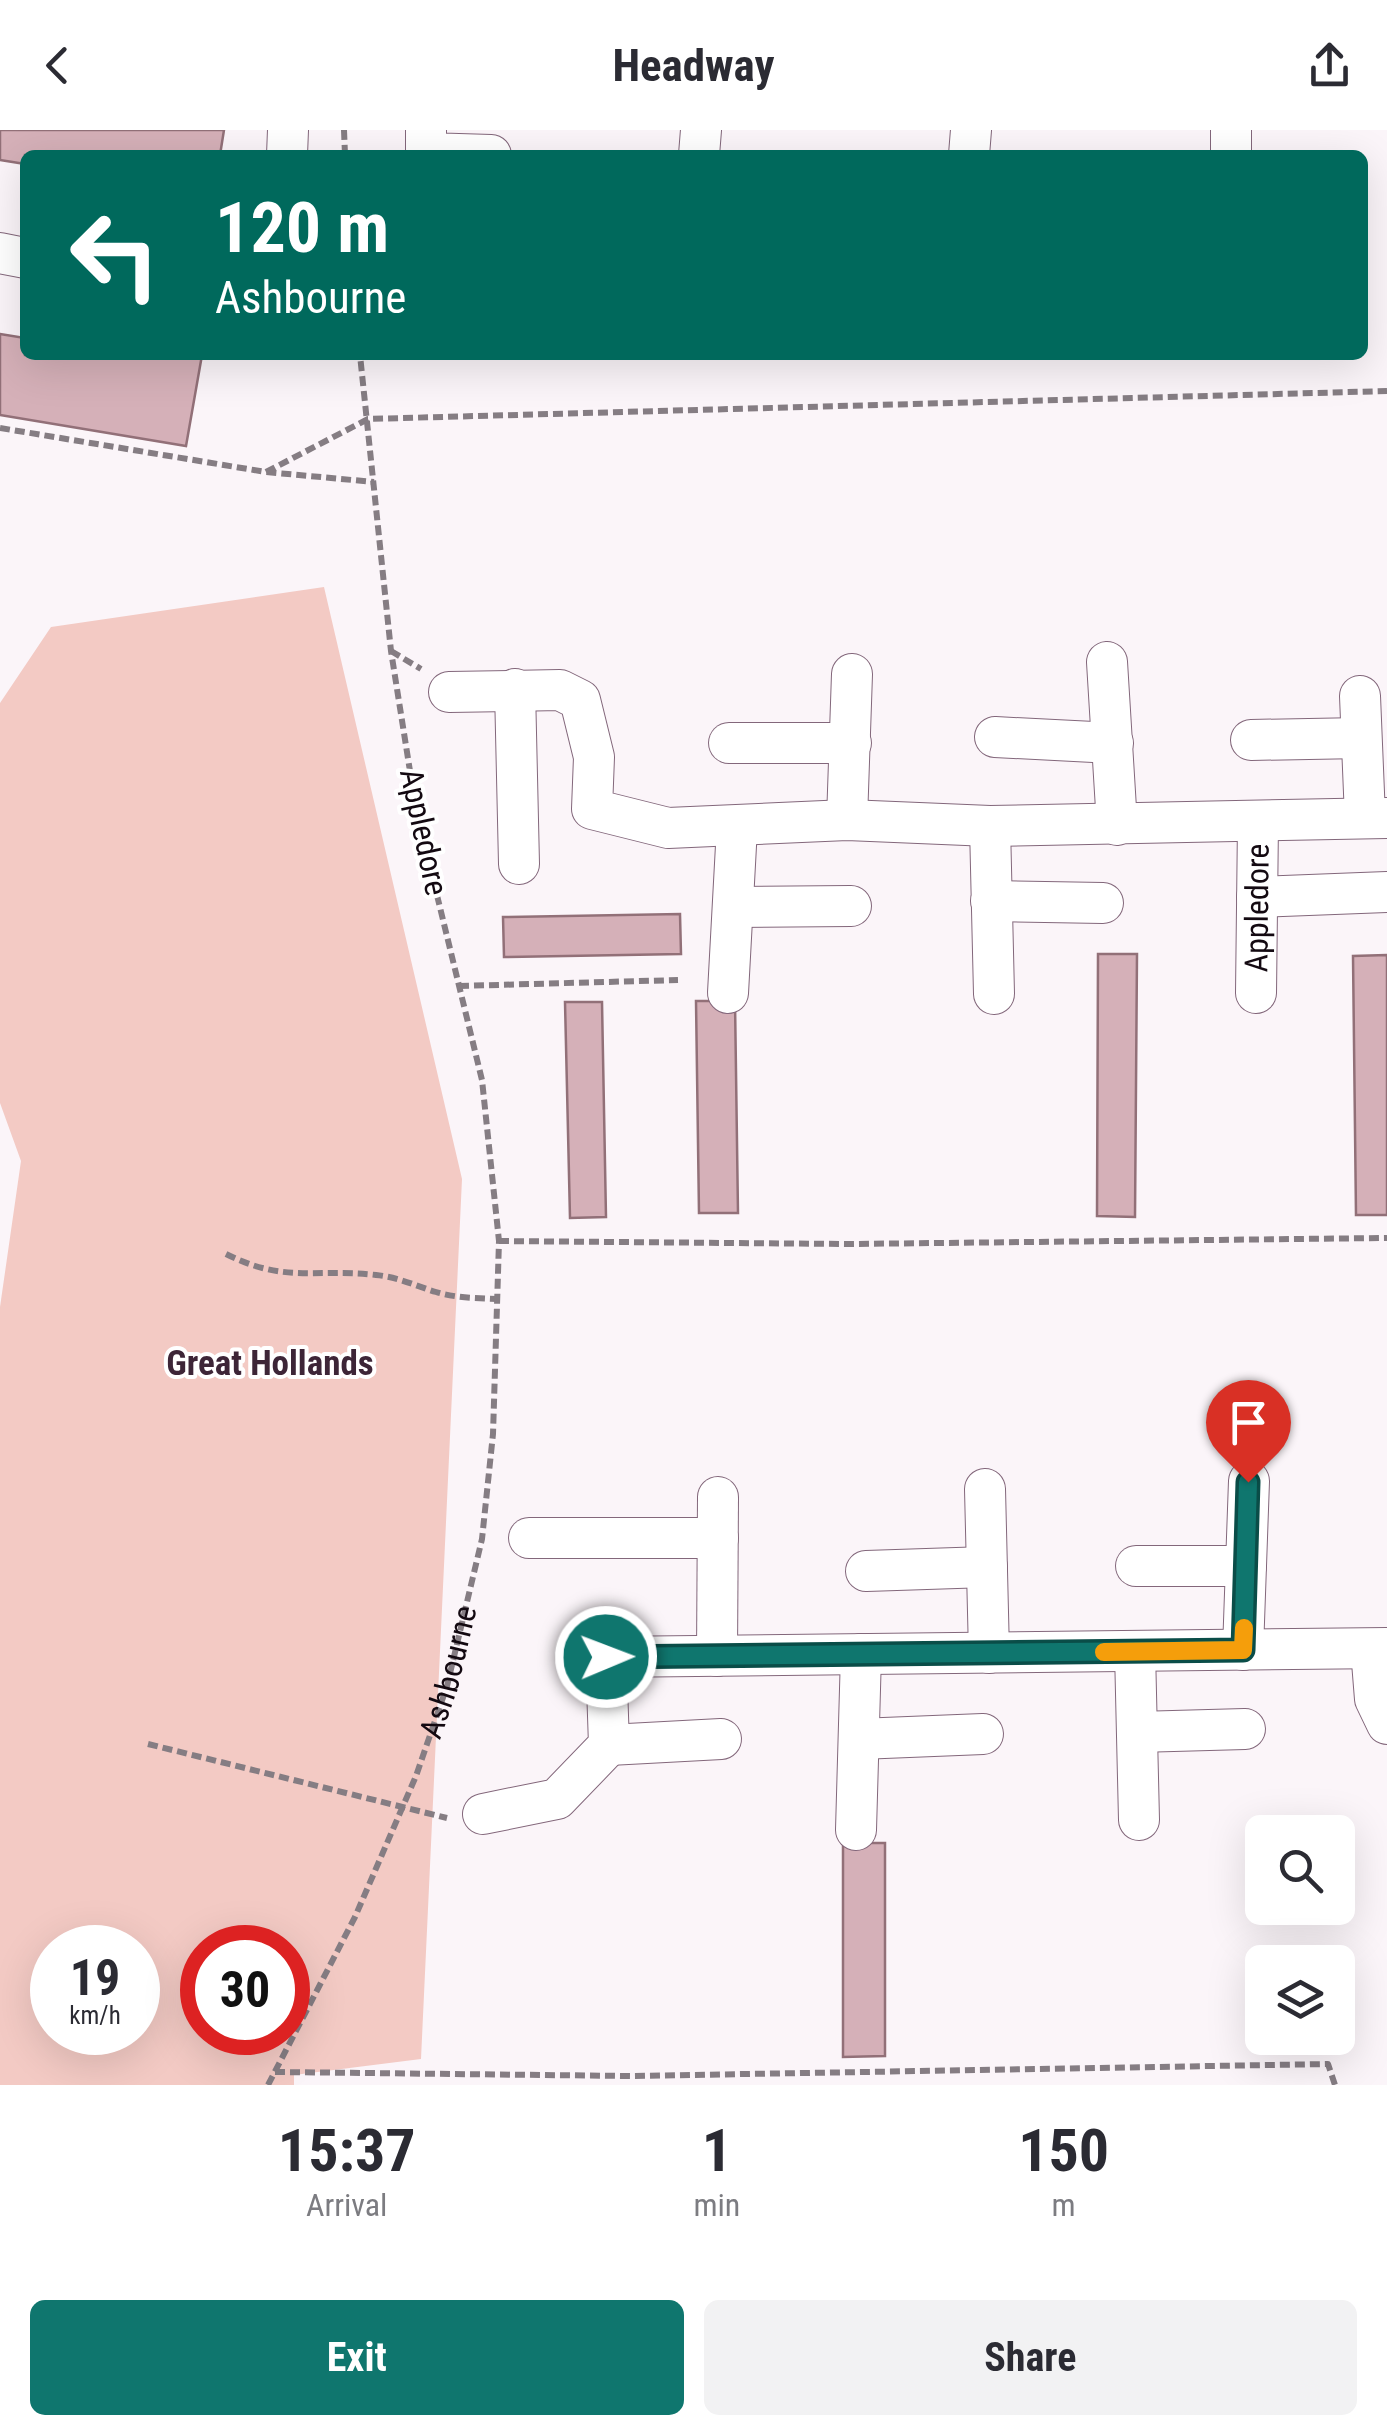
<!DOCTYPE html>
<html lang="en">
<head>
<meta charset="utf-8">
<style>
  body { margin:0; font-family:"Roboto Condensed",sans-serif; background:#f2f2f3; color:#2b2b33; height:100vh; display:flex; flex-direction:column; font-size:38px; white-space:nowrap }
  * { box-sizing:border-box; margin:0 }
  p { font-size:32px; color:#7c7c81 }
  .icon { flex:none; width:55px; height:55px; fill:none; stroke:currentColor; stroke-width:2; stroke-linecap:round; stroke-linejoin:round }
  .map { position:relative; height:1955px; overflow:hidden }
  .panel { display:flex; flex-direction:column; background:#fff; flex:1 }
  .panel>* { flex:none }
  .top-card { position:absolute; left:20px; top:20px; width:1348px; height:210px; border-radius:15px; box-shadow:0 10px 40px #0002; background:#00695c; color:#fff; overflow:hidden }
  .buttons { position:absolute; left:1245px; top:1685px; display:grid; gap:20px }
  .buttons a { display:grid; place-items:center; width:110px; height:110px; border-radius:15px; background:#fff; box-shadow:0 10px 40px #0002; font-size:50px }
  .speed { position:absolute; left:30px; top:1795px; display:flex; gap:20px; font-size:50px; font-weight:700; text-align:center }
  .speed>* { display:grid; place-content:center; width:130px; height:130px; border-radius:50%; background:#fff; box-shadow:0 10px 40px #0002; line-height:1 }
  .speed small { font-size:25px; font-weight:400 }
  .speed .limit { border:15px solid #d22; background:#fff; color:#111 }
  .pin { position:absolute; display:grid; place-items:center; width:85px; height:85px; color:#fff; margin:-102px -42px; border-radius:50% 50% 50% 0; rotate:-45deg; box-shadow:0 0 10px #0007 }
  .pin .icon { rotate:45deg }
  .me { position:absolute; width:110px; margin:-55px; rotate:89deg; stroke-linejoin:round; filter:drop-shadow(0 0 8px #0008) }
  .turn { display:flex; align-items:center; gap:35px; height:210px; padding:0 30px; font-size:45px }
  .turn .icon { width:130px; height:130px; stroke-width:2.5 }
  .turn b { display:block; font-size:70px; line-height:85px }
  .eta { display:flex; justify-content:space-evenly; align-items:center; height:170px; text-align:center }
  .eta b { font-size:60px; font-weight:700; line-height:70px }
  .action { display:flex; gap:20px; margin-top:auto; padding:20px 30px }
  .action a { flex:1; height:115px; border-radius:15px; background:#0f766e; color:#fff; font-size:40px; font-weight:700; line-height:115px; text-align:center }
  .action a+a { background:#f2f2f3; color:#2b2b33 }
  header { display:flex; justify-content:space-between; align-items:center; height:130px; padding:0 30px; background:#fff; font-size:45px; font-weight:700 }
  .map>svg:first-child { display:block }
  .green { fill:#f3cac4; fill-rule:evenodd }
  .building { fill:#d5b0b8; stroke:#927078; stroke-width:2.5 }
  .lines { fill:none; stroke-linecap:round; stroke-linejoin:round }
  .minor-casing { stroke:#83677b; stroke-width:42 }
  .path { stroke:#857d83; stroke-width:6; stroke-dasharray:10 5; stroke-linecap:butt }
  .minor { stroke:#fff; stroke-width:40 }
  .route-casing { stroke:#0a4d48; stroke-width:25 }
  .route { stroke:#0f766e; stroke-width:18 }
  .slow { stroke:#f59e0b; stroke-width:18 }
  .labels { text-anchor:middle; stroke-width:8; stroke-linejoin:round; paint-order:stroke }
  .street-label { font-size:32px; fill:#130911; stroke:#fff }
  .neighbourhood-label { font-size:35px; font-weight:bold; fill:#3d2537; stroke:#fff }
</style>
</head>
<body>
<header><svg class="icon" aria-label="back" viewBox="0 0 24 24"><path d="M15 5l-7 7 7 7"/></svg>Headway<svg class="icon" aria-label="share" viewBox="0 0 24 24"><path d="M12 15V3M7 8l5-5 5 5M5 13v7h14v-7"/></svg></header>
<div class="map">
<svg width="1387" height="1955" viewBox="0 0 1387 1955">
  <rect width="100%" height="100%" fill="#fbf5f9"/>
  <path class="green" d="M324 457 462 1049 421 1929 294 1945V1955H0V1177L21 1031 0 973V573L51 497ZM52 1818H138V1902H52ZM202 1818H288V1902H202Z"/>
  <g class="building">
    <polygon points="0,0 224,0 220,25 25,25 25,34 0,30"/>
    <polygon points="0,204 25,208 25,225 202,225 186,316 0,285"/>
    <polygon points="680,784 681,824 504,827 503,787"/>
    <polygon points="1098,824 1137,824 1135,1087 1097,1086"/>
    <polygon points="1387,825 1387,1085 1356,1085 1353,826"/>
    <polygon points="696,871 735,871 738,1083 699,1083"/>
    <polygon points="565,872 602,872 606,1087 570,1088"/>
    <polygon points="843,1713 885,1713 885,1926 843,1927"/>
  </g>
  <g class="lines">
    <g class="minor-casing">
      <g id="minor">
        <polyline points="426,0 426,23 491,25"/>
        <polyline points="287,25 288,0"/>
        <polyline points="699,25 701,0"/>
        <polyline points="969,25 971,0"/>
        <polyline points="1231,25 1231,0"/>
        <polyline points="0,123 25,128"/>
        <polyline points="1107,532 1117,695"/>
        <polyline points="515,559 519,734"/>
        <polyline points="449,562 560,560 580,570 594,627 592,679 668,698 847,690 990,696 1387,688"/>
        <polyline points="1360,566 1365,687"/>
        <polyline points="995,607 1113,613"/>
        <polyline points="1251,610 1361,608"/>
        <polyline points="729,613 851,613"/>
        <polyline points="847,690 852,544"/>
        <polyline points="990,696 994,864"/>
        <polyline points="1257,767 1387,762"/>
        <polyline points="991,771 1103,773"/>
        <polyline points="733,777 851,776"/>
        <polyline points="728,863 737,697"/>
        <path id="s2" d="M1256 863 1258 692"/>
        <polyline points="985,1359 989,1523"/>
        <polyline points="529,1408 718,1408"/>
        <polyline points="1136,1436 1246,1436"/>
        <polyline points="866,1441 987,1437"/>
        <polyline points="1371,1519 1375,1569 1387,1594"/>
        <polyline points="1243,1520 1249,1351"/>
        <polyline points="1135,1521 1139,1690"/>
        <polyline points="717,1526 718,1367"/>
        <polyline points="1137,1602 1245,1599"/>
        <polyline points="859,1609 983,1604"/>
        <polyline points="609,1615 721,1609"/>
        <polyline points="483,1684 557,1669 609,1615 606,1527 1387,1518"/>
        <polyline points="856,1700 861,1524"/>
      </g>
    </g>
    <g class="path">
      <polyline points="344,0 345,25"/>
      <polyline points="0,298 266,342 374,352"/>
      <polyline points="266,342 368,289 1387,261"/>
      <polyline points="391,521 421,539"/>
      <polyline points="459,856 678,850"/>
      <polyline points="499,1111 850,1114 1387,1108"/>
      <path d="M226 1124C286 1154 316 1138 376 1145 398 1147 416 1156 436 1162 455 1168 477 1168 497 1169"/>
      <polyline points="148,1614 447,1688"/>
      <polyline points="275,1942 631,1946 1328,1934 1335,1955"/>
      <path id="s1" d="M268 1955 355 1787 416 1646 447 1556 482 1409 493 1304 499 1111 482 950 416 679 391 521 360 225"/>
    </g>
    <use href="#minor" class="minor"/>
  </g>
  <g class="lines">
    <g class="route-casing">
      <polyline id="route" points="606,1527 1243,1520 1248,1352"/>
    </g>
    <use href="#route" class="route"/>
    <polyline class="slow" points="1104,1522 1243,1520 1244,1498"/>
  </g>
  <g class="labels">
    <g class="street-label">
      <text transform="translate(424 702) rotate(78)" y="11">Appledore</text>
      <text dy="11" stroke="none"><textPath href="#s2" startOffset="85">Appledore</textPath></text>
      <text dy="11" stroke="none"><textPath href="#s1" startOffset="452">Ashbourne</textPath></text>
    </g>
    <g class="neighbourhood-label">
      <text x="270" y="1245">Great Hollands</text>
    </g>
  </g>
</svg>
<div class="buttons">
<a><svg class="icon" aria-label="search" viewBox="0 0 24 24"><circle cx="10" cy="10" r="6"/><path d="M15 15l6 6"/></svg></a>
<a><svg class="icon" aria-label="layers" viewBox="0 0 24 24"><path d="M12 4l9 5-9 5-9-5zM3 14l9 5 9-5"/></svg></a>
</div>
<div class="speed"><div>19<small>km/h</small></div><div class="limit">30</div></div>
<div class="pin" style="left:1248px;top:1352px;background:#d93025"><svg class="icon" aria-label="arrive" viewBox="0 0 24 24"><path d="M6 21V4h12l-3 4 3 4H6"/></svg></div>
<svg class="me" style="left:606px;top:1527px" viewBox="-20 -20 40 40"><circle r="17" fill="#0f766e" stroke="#fff" stroke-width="3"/><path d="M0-11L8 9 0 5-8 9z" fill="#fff"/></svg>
<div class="top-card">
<div class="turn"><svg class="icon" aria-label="left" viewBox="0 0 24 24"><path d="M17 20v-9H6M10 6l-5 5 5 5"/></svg><div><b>120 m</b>Ashbourne</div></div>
</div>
</div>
<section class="panel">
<div class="eta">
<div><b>15:37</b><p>Arrival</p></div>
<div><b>1</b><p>min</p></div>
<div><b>150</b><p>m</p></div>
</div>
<div class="action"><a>Exit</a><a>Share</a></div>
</section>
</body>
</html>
